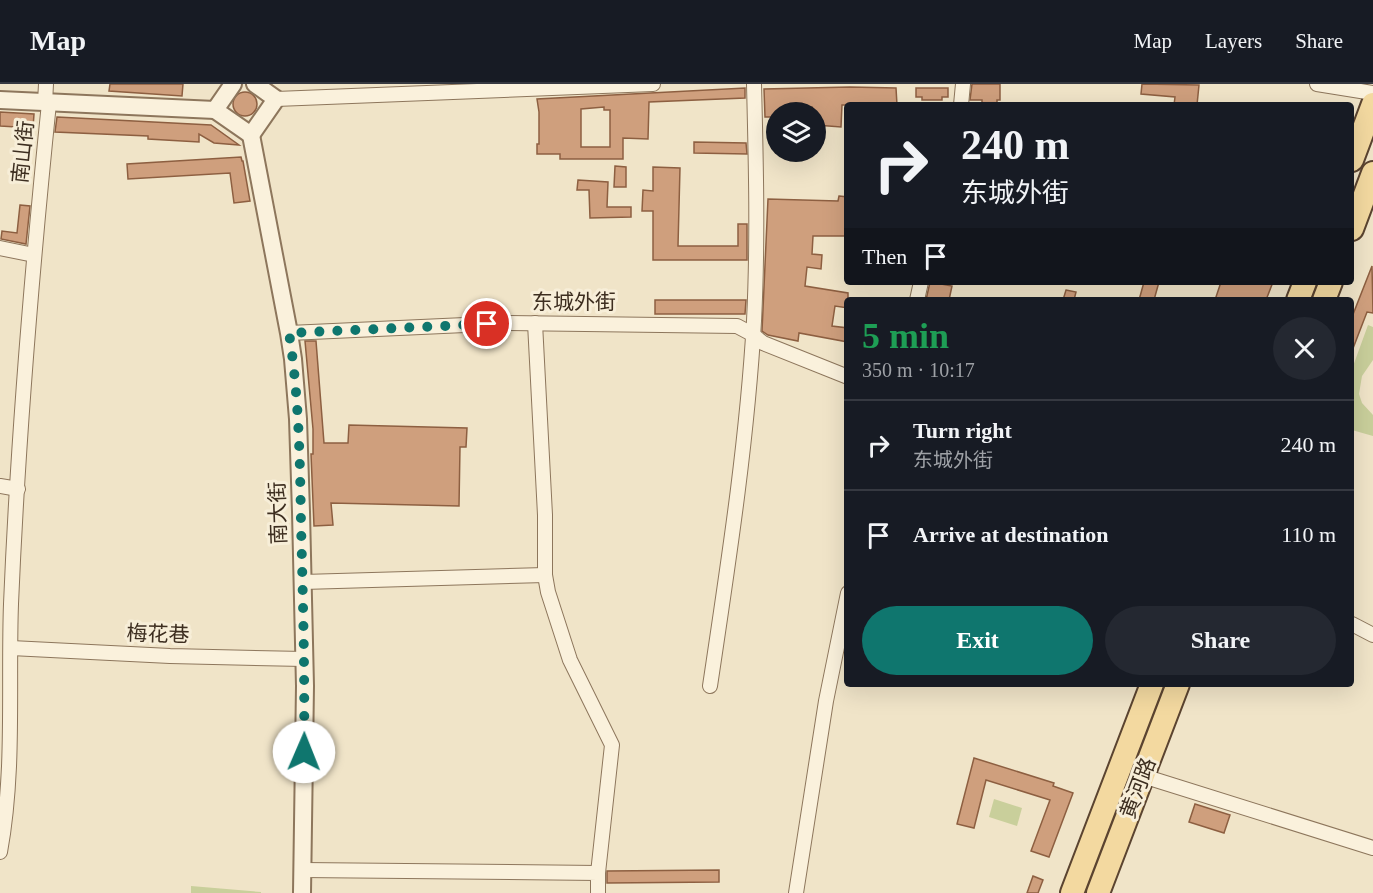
<!DOCTYPE html>
<html lang="en">
<head>
<meta charset="utf-8">
<style>
  body { margin:0; font-family:"Times New Roman","Noto Sans SC",serif; background:#242831; color:#f1f3f6; height:100vh; display:flex; flex-direction:column; font-size:22px; white-space:nowrap }
  * { box-sizing:border-box; margin:0 }
  p { font-size:20px; color:#9ea1a6 }
  .icon { flex:none; width:33px; height:33px; fill:none; stroke:currentColor; stroke-width:2; stroke-linecap:round; stroke-linejoin:round }
  .map { position:relative; flex:1; overflow:hidden }
  .side { position:absolute; left:844px; top:213px; width:510px; height:390px; display:flex; flex-direction:column; background:#171b24; border-radius:6px; box-shadow:0 6px 24px #0002 }
  .side>* { flex:none }
  .banner { position:absolute; left:844px; top:18px; width:510px; height:183px; border-radius:6px; box-shadow:0 6px 24px #0002; background:#171b24; color:#f1f3f6; overflow:hidden }
  .fabs { position:absolute; left:766px; top:18px; display:grid; gap:12px }
  .fabs a { display:grid; place-items:center; width:60px; height:60px; border-radius:50%; background:#171b24; box-shadow:0 6px 24px #0002; font-size:30px }
  .pin { position:absolute; display:grid; place-items:center; width:51px; height:51px; color:#fff; margin:-26px; border:3px solid #fff; border-radius:50%; box-shadow:0 2px 6px #0007 }
  .me { position:absolute; width:66px; margin:-33px; rotate:1deg; stroke-linejoin:round; filter:drop-shadow(0 0 4px #0008) }
  .turn { display:flex; align-items:center; gap:21px; height:126px; padding:0 18px; font-size:27px }
  .turn .icon { width:78px; height:78px; stroke-width:2.5 }
  .turn b { display:block; font-size:42px; line-height:51px }
  .then { display:flex; align-items:center; height:57px; padding:0 18px; background:#0003; gap:12px; font-size:22px }
  .round { display:grid; place-items:center; flex:none; width:63px; height:63px; border-radius:32px; background:#242831 }
  .overview { display:flex; align-items:center; justify-content:space-between; height:102px; padding:0 18px }
  h1 { font-size:36px; font-weight:700; line-height:45px; color:#1e9e55 }
  .cta { display:flex; gap:12px; margin-top:auto; padding:12px 18px }
  .cta a { flex:1; height:69px; border-radius:36px; background:#0f766e; color:#fff; font-size:24px; font-weight:700; line-height:69px; text-align:center }
  .cta a+a { background:#242831; color:#f1f3f6 }
  ul { padding:0; list-style:none }
  li { display:flex; align-items:center; gap:18px; height:90px; padding:0 18px; border-top:2px solid #363941 }
  li div { flex:1 }
  li b { display:block; font-size:22px }
  li em { font-style:normal }
  header { display:flex; align-items:center; gap:36px; box-sizing:border-box; height:84px; padding:0 30px; background:#171b24; border-bottom:2px solid #363941 }
  header strong { font-size:28px }
  nav { display:flex; gap:33px; margin-inline-start:auto; font-size:21px }
  .map>svg:first-child { display:block }
  .green { fill:#c9cf9b }
  .building { fill:#cf9f7d; stroke:#8d5f41; stroke-width:1.5; fill-rule:evenodd }
  .lines { fill:none; stroke-linecap:round; stroke-linejoin:round }
  .minor-casing { stroke:#8d765c; stroke-width:16 }
  .tertiary-casing { stroke:#8d765c; stroke-width:20 }
  .primary-casing { stroke:#5b4430; stroke-width:26 }
  .minor { stroke:#faf1dc; stroke-width:14 }
  .tertiary { stroke:#faf1dc; stroke-width:16 }
  .primary { stroke:#f3d9a0; stroke-width:22 }
  .route { stroke:#0f766e; stroke-width:10; stroke-dasharray:0 18 }
  .labels { text-anchor:middle; stroke-width:6; stroke-linejoin:round; paint-order:stroke }
  .street-label { font-size:21px; fill:#3d2e20; stroke:#f7eed8 }
</style>
</head>
<body>
<header>
<strong>Map</strong>
<nav><a>Map</a><a>Layers</a><a>Share</a></nav>
</header>
<div class="map">
<svg width="1373" height="809" viewBox="0 0 1373 809">
  <rect width="100%" height="100%" fill="#f0e4c8"/>
  <g class="green">
    <polygon points="1368,241 1373,243 1373,276 1362,292 1359,310 1362,319 1373,331 1373,352 1352,346 1352,285"/>
    <polygon points="994,715 1022,724 1017,742 989,733"/>
    <polygon points="191,802 261,808 261,809 191,809"/>
  </g>
  <g class="building">
    <polygon points="110,0 183,0 182,12 109,7"/>
    <polygon points="972,0 1000,0 1000,16 997,16 997,21 982,21 982,16 970,16"/>
    <polygon points="1142,0 1199,1 1197,21 1174,21 1175,13 1141,10"/>
    <polygon points="850,3 896,4 897,21 842,21 841,43 816,41 816,28 812,28 812,23 784,24 785,28 777,28 777,33 765,33 764,5"/>
    <path d="M745 4V14L649 18 648 55 623 54V75H560V70H537V60H539V28L537 15ZM604 23V26H610V63H581V25Z"/>
    <polygon points="916,4 948,4 948,13 942,13 942,16 922,16 922,13 916,13"/>
    <circle cx="245" cy="20" r="12"/>
    <polygon points="0,28 34,30 33,44 0,42"/>
    <polygon points="57,33 211,41 239,61 214,59 199,50 199,58 148,55 148,52 55,48"/>
    <polygon points="694,58 746,59 747,70 694,69"/>
    <polygon points="241,73 242,77 243,77 250,117 234,119 230,89 128,95 127,80"/>
    <polygon points="615,82 626,83 626,103 614,103"/>
    <polygon points="653,83 680,84 678,162 738,162 738,140 747,140 747,176 653,176 653,127 642,127 643,106 653,107"/>
    <polygon points="578,96 608,98 607,123 631,123 631,133 590,134 589,106 577,106"/>
    <polygon points="839,112 848,113 848,152 813,152 812,170 822,171 821,185 807,183 805,202 848,209 848,224 835,222 832,242 848,244 848,258 799,249 798,257 768,251 762,247 768,115 838,117"/>
    <polygon points="20,121 30,122 26,160 1,155 2,147 17,149"/>
    <polygon points="1372,182 1373,229 1367,228 1352,267 1352,233"/>
    <polygon points="930,198 952,202 949,216 926,216"/>
    <polygon points="1144,198 1159,198 1154,216 1139,216"/>
    <polygon points="1221,198 1273,198 1266,216 1215,216"/>
    <polygon points="1066,206 1076,208 1074,216 1063,216"/>
    <polygon points="655,216 746,216 745,230 655,230"/>
    <polygon points="305,257 316,257 324,359 348,359 349,341 467,344 466,363 460,363 459,422 331,419 333,441 314,442 311,370 313,370 313,345"/>
    <polygon points="974,674 1054,699 1053,702 1073,709 1049,773 1031,767 1050,716 986,696 974,744 957,740"/>
    <polygon points="1195,720 1230,731 1224,749 1189,738"/>
    <polygon points="719,786 719,798 607,799 607,787"/>
    <polygon points="1033,792 1043,796 1038,809 1027,809"/>
  </g>
  <g class="lines">
    <g class="minor-casing">
      <g id="minor">
        <polyline points="1317,0 1373,9"/>
        <polyline points="276,15 653,0"/>
        <polyline points="45,19 46,0"/>
        <polyline points="961,21 963,0"/>
        <polyline points="0,164 34,171"/>
        <polyline points="917,216 921,198"/>
        <polyline points="535,239 545,431 545,491 548,508 570,576 612,661 598,789"/>
        <polyline points="289,249 509,239 737,242 752,250 763,259 848,293"/>
        <polyline points="0,402 18,405"/>
        <polyline points="303,498 545,491"/>
        <polyline points="1352,540 1373,551"/>
        <polyline points="11,564 170,572 304,575"/>
        <path d="M710 602C728 481 747 359 754 237 758 158 756 79 754 0"/>
        <polyline points="1143,692 1373,764"/>
        <path d="M0 768C15 686 8 602 11 520 18 352 32 185 49 19"/>
        <polyline points="302,786 598,789 598,809"/>
        <polyline points="796,809 826,617 848,509"/>
      </g>
    </g>
    <g class="tertiary-casing">
      <g id="tertiary">
        <polyline points="233,0 215,26 251,51 276,15 255,0"/>
        <polyline points="0,16 215,26"/>
        <polyline points="251,51 289,249 293,275 298,335 301,428 305,602 302,809"/>
      </g>
    </g>
    <g class="primary-casing">
      <g id="primary">
        <polyline points="1352,76 1373,20"/>
        <polyline points="1352,145 1373,89"/>
        <polyline points="1298,216 1305,198"/>
        <polyline points="1324,216 1331,198"/>
        <polyline points="1072,809 1152,600"/>
        <polyline points="1098,809 1178,600"/>
      </g>
    </g>
    <use href="#minor" class="minor"/>
    <use href="#tertiary" class="tertiary"/>
    <use href="#primary" class="primary"/>
  </g>
  <g class="lines">
    <path class="route" d="M304 668C305 591 303 516 301 440 300 376 299 312 289 249L487 240"/>
  </g>
  <g class="labels">
    <g class="street-label">
      <text transform="translate(23 68) rotate(-84)" y="7">南山街</text>
      <text x="574" y="225">东城外街</text>
      <text transform="translate(278 429) rotate(-92)" y="7">南大街</text>
      <text transform="translate(158 550) rotate(2)" y="7">梅花巷</text>
      <text transform="translate(1138 704) rotate(-69)" y="7">黄河路</text>
    </g>
  </g>
</svg>
<div class="fabs">
<a><svg class="icon" aria-label="layers" viewBox="0 0 24 24"><path d="M12 4l9 5-9 5-9-5zM3 14l9 5 9-5"/></svg></a>
</div>
<div class="pin" style="left:487px;top:240px;background:#d93025"><svg class="icon" aria-label="arrive" viewBox="0 0 24 24"><path d="M6 21V4h12l-3 4 3 4H6"/></svg></div>
<svg class="me" style="left:304px;top:668px" viewBox="-20 -20 40 40"><circle r="19" fill="#fff"/><path d="M0-13L10 11 0 6-10 11z" fill="#0f766e"/></svg>
<div class="banner">
<div class="turn"><svg class="icon" aria-label="right" viewBox="0 0 24 24"><path d="M7 20v-9h11M14 6l5 5-5 5"/></svg><div><b>240 m</b>东城外街</div></div>
<div class="then">Then<svg class="icon" aria-label="arrive" viewBox="0 0 24 24"><path d="M6 21V4h12l-3 4 3 4H6"/></svg></div>
</div>
<section class="side">
<div class="overview"><div><h1>5 min</h1><p>350 m · 10:17</p></div><a class="round"><svg class="icon" aria-label="close" viewBox="0 0 24 24"><path d="M6 6l12 12M18 6L6 18"/></svg></a></div>
<ul>
<li><svg class="icon" aria-label="right" viewBox="0 0 24 24"><path d="M7 20v-9h11M14 6l5 5-5 5"/></svg><div><b>Turn right</b><p>东城外街</p></div><em>240 m</em></li>
<li><svg class="icon" aria-label="arrive" viewBox="0 0 24 24"><path d="M6 21V4h12l-3 4 3 4H6"/></svg><div><b>Arrive at destination</b></div><em>110 m</em></li>
</ul>
<div class="cta"><a>Exit</a><a>Share</a></div>
</section>
</div>
</body>
</html>
